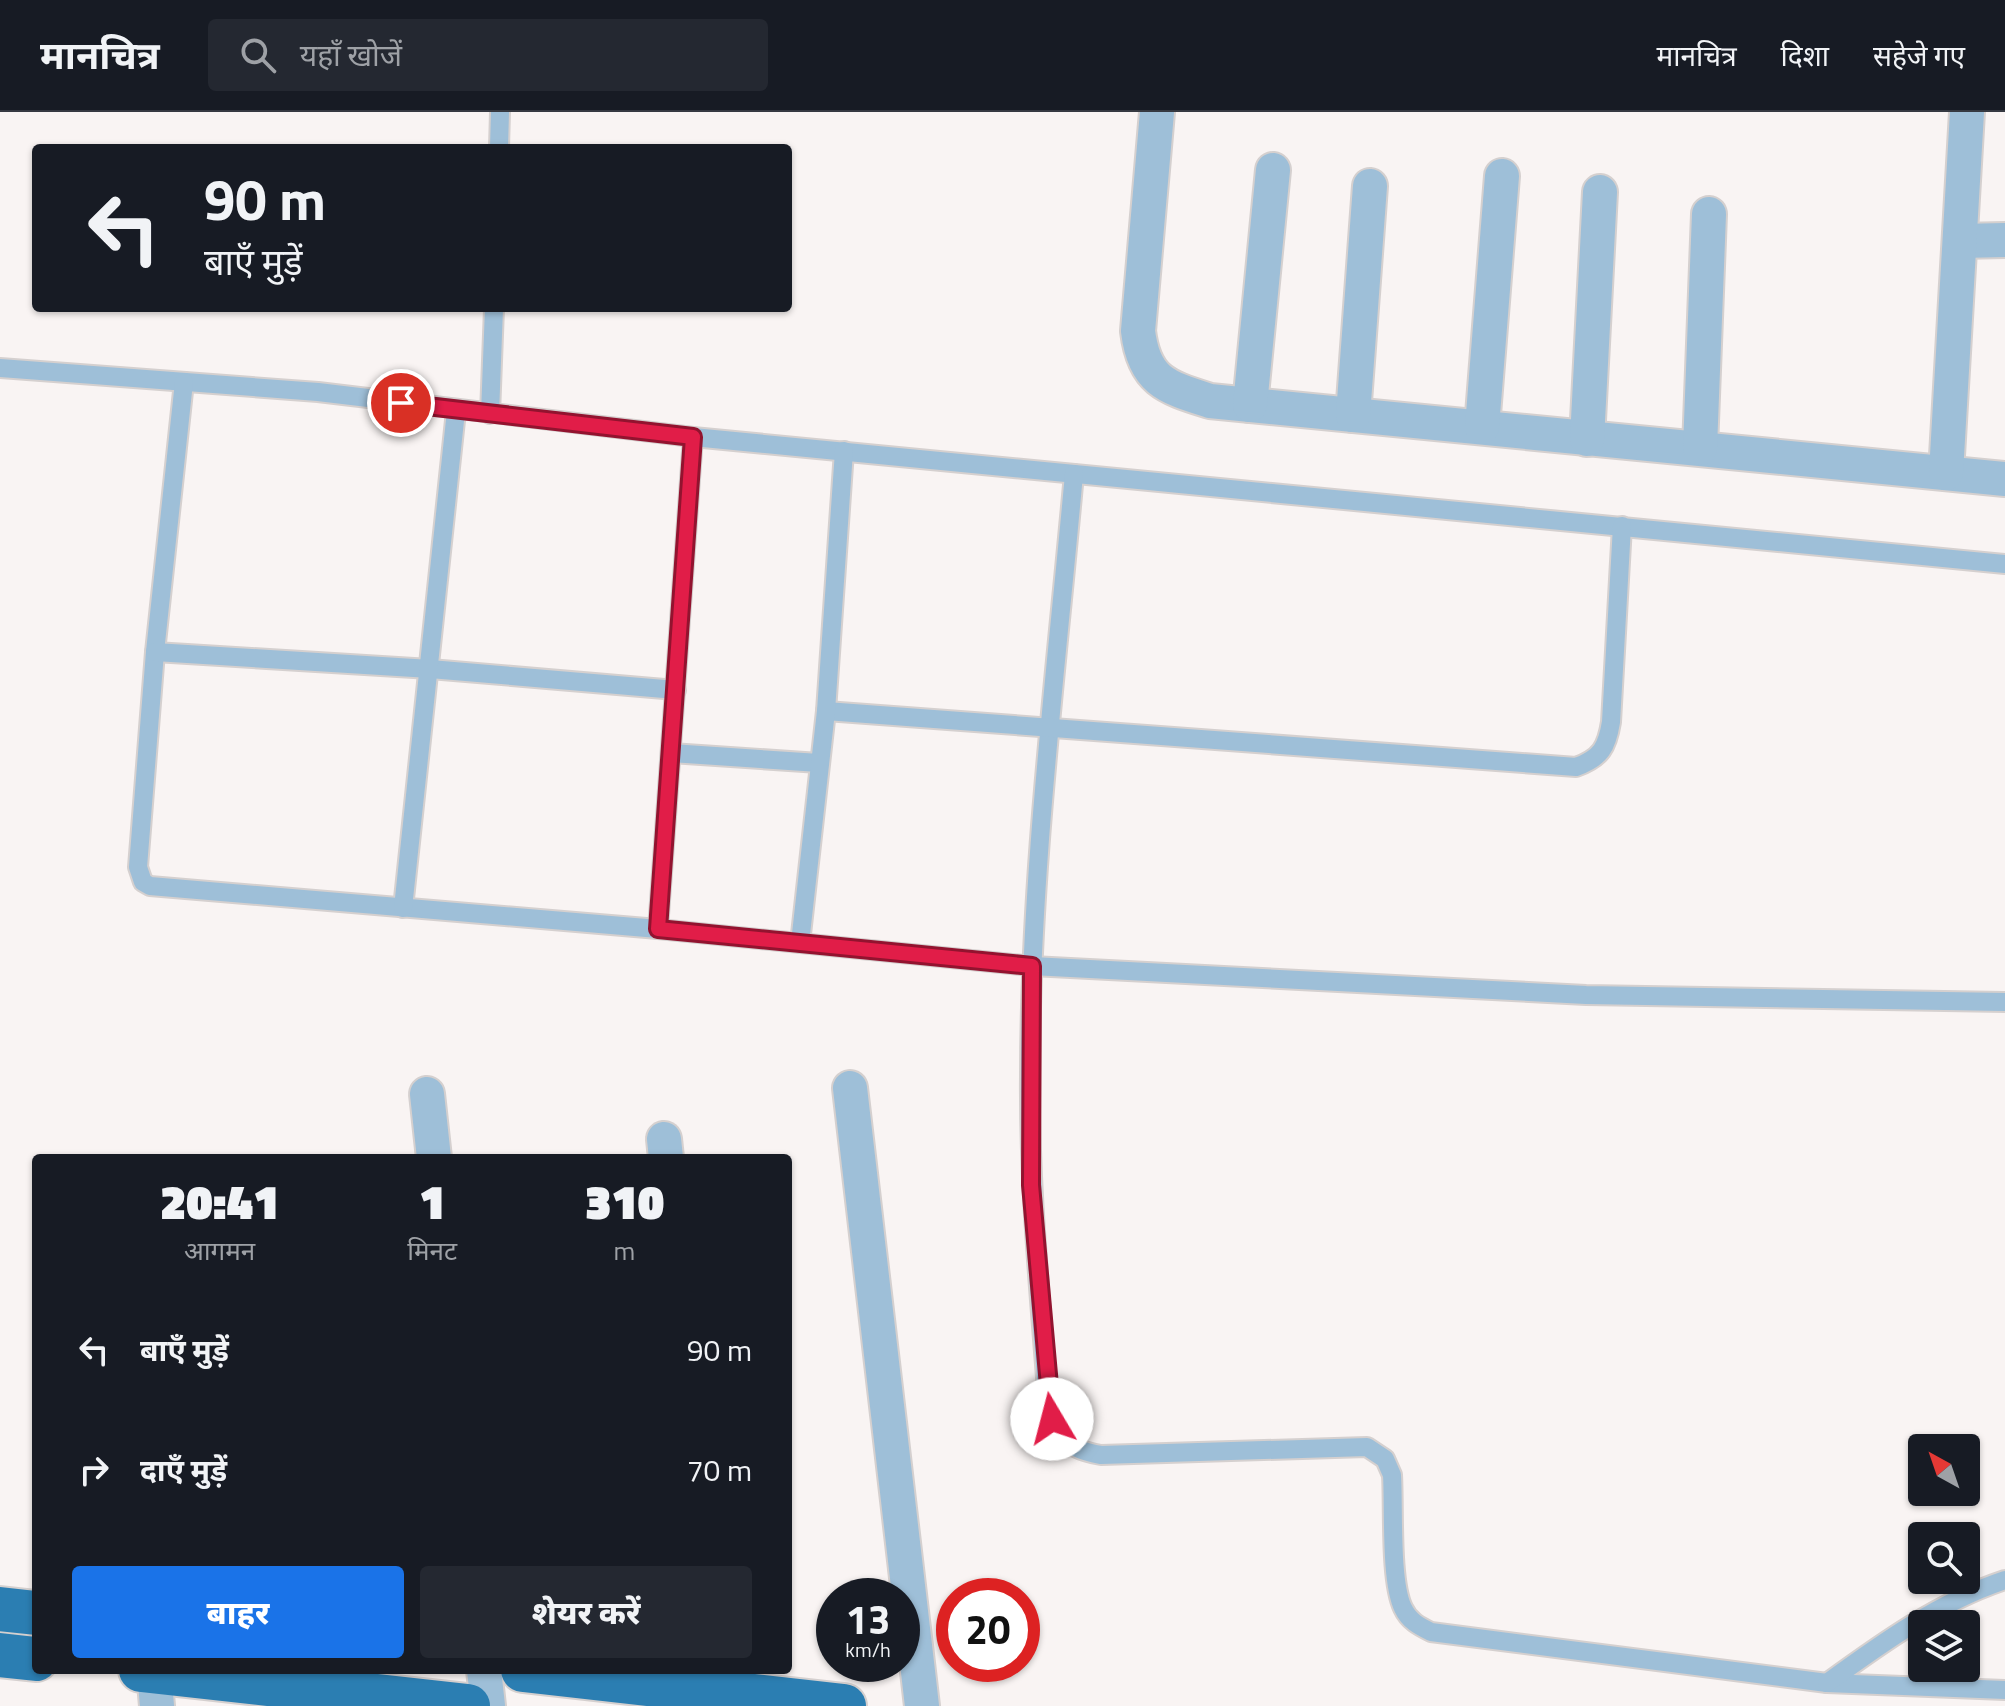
<!DOCTYPE html>
<html lang="hi">
<head>
<meta charset="utf-8">
<style>
  body { margin:0; font-family:"Titillium Web","Noto Sans Devanagari",sans-serif; background:#242831; color:#f1f3f6; height:100vh; display:flex; flex-direction:column; font-size:30px; white-space:nowrap }
  * { box-sizing:border-box; margin:0 }
  p { font-size:26px; color:#9ea1a6 }
  .icon { flex:none; width:44px; height:44px; fill:none; stroke:currentColor; stroke-width:2; stroke-linecap:round; stroke-linejoin:round }
  .map { position:relative; flex:1; overflow:hidden }
  .panel { position:absolute; left:32px; top:1042px; width:760px; height:520px; display:flex; flex-direction:column; background:#171b24; border-radius:8px; box-shadow:0 2px 6px #0004 }
  .panel>* { flex:none }
  .banner { position:absolute; left:32px; top:32px; width:760px; height:168px; border-radius:8px; box-shadow:0 2px 6px #0004; background:#171b24; color:#f1f3f6; overflow:hidden }
  .needle { width:52px; rotate:320deg }
  .controls { position:absolute; left:1908px; top:1322px; display:grid; gap:16px }
  .controls a { display:grid; place-items:center; width:72px; height:72px; border-radius:8px; background:#171b24; box-shadow:0 2px 6px #0004; font-size:40px }
  .speed { position:absolute; left:816px; top:1466px; display:flex; gap:16px; font-size:40px; font-weight:700; text-align:center }
  .speed>* { display:grid; place-content:center; width:104px; height:104px; border-radius:50%; background:#171b24; box-shadow:0 2px 6px #0004; line-height:1 }
  .speed small { font-size:20px; font-weight:400 }
  .speed .limit { border:12px solid #d22; background:#fff; color:#111 }
  .pin { position:absolute; display:grid; place-items:center; width:68px; height:68px; color:#fff; margin:-34px; border:4px solid #fff; border-radius:50%; box-shadow:0 2px 8px #0007 }
  .me { position:absolute; width:88px; margin:-44px; rotate:352deg; stroke-linejoin:round; filter:drop-shadow(0 0 6px #0008) }
  .turn { display:flex; align-items:center; gap:28px; height:168px; padding:0 40px; font-size:36px }
  .turn .icon { width:104px; height:104px; stroke-width:2.5 }
  .turn b { display:block; font-size:56px; line-height:68px }
  .eta { display:flex; justify-content:space-evenly; align-items:center; height:136px; text-align:center }
  .eta b { font-size:48px; font-weight:800; line-height:56px }
  .cta { display:flex; gap:16px; margin-top:auto; padding:16px 40px }
  .cta a { flex:1; height:92px; border-radius:8px; background:#1a73e8; color:#fff; font-size:32px; font-weight:800; line-height:92px; text-align:center }
  .cta a+a { background:#242831; color:#f1f3f6 }
  ul { padding:0; list-style:none }
  li { display:flex; align-items:center; gap:24px; height:120px; padding:0 40px }
  li div { flex:1 }
  li b { display:block; font-size:30px }
  li em { font-style:normal }
  header { display:flex; align-items:center; gap:48px; box-sizing:border-box; height:112px; padding:0 40px; background:#171b24; border-bottom:2px solid #363941 }
  header strong { font-size:38px }
  nav { display:flex; gap:44px; margin-inline-start:auto; font-size:28px }
  .search { width:560px; height:72px; background:#242831; display:flex; align-items:center; gap:20px; box-sizing:border-box; padding:0 28px; border-radius:8px; color:#9ea1a6; font-size:30px }
  .map>svg:first-child { display:block }
  .lines { fill:none; stroke-linecap:round; stroke-linejoin:round }
  .lane-casing { stroke:#d5d0cf; stroke-width:22 }
  .street-casing { stroke:#d5d0cf; stroke-width:38 }
  .highway-casing { stroke:#d5d0cf; stroke-width:48 }
  .lane { stroke:#9ebfd8; stroke-width:18 }
  .street { stroke:#9ebfd8; stroke-width:34 }
  .highway { stroke:#2b7eb2; stroke-width:44 }
  .route-casing { stroke:#92132f; stroke-width:20 }
  .route { stroke:#e11d48; stroke-width:14 }
</style>
</head>
<body>
<header>
<strong>मानचित्र</strong>
<div class="search"><svg class="icon" aria-label="search" viewBox="0 0 24 24"><circle cx="10" cy="10" r="6"/><path d="M15 15l6 6"/></svg>यहाँ खोजें</div>
<nav><a>मानचित्र</a><a>दिशा</a><a>सहेजे गए</a></nav>
</header>
<div class="map">
<svg width="2005" height="1594" viewBox="0 0 2005 1594">
  <rect width="100%" height="100%" fill="#f9f4f3"/>
  <g class="lines">
    <g class="lane-casing">
      <g id="lane">
        <polyline points="499,36 500,0"/>
        <polyline points="0,256 318,280 693,325 2005,452"/>
        <polyline points="184,270 155,540 138,755 143,770 150,774 658,817 1032,854 1586,883 2005,890"/>
        <polyline points="490,302 494,196"/>
        <path d="M1074 362C1056 562 1030 763 1030 964 1029 1069 1039 1173 1047 1278 1053 1318 1058 1336 1101 1343L1367 1335 1385 1347 1392 1363C1394 1396 1390 1469 1403 1496 1409 1509 1419 1514 1431 1520L1827 1571 2005 1578"/>
        <polyline points="155,540 430,557 676,578"/>
        <path d="M826 599 1576 655C1601 646 1607 635 1611 610L1622 414"/>
        <polyline points="671,641 819,651"/>
        <polyline points="403,796 456,299"/>
        <polyline points="658,817 693,325"/>
        <polyline points="800,831 826,599 844,339"/>
        <path d="M1827 1571C1882 1531 1939 1490 2005 1468"/>
      </g>
    </g>
    <g class="street-casing">
      <g id="street">
        <path d="M1157 0 1138 219C1144 269 1166 275 1210 289L2005 367"/>
        <polyline points="1960,129 2005,128"/>
        <polyline points="1250,293 1273,58"/>
        <polyline points="1353,303 1370,74"/>
        <polyline points="1482,315 1502,64"/>
        <polyline points="1587,327 1600,80"/>
        <polyline points="1700,336 1709,102"/>
        <polyline points="1946,361 1967,0"/>
        <polyline points="850,976 922,1594"/>
        <polyline points="427,982 434,1046"/>
        <polyline points="664,1027 666,1046"/>
        <polyline points="484,1558 488,1594"/>
        <polyline points="154,1559 157,1594"/>
      </g>
    </g>
    <g class="highway-casing">
      <g id="highway">
        <polyline points="0,1497 36,1501"/>
        <polyline points="0,1543 36,1547"/>
        <polyline points="141,1558 468,1594"/>
        <polyline points="523,1558 844,1594"/>
      </g>
    </g>
    <use href="#lane" class="lane"/>
    <use href="#street" class="street"/>
    <use href="#highway" class="highway"/>
  </g>
  <g class="lines">
    <g class="route-casing">
      <polyline id="route" points="401,291 693,325 658,817 1032,854 1031,1073 1052,1307"/>
    </g>
    <use href="#route" class="route"/>
  </g>
</svg>
<div class="controls">
<a><svg class="needle" viewBox="-14 -14 28 28"><path d="M0-13l5 13h-10z" fill="#e53935"/><path d="M0 13l5-13h-10z" fill="#9ea1a6"/></svg></a>
<a><svg class="icon" aria-label="search" viewBox="0 0 24 24"><circle cx="10" cy="10" r="6"/><path d="M15 15l6 6"/></svg></a>
<a><svg class="icon" aria-label="layers" viewBox="0 0 24 24"><path d="M12 4l9 5-9 5-9-5zM3 14l9 5 9-5"/></svg></a>
</div>
<div class="speed"><div>13<small>km/h</small></div><div class="limit">20</div></div>
<div class="pin" style="left:401px;top:291px;background:#d93025"><svg class="icon" aria-label="arrive" viewBox="0 0 24 24"><path d="M6 21V4h12l-3 4 3 4H6"/></svg></div>
<svg class="me" style="left:1052px;top:1307px" viewBox="-20 -20 40 40"><circle r="19" fill="#fff"/><path d="M0-13L10 11 0 6-10 11z" fill="#e11d48"/></svg>
<div class="banner">
<div class="turn"><svg class="icon" aria-label="left" viewBox="0 0 24 24"><path d="M17 20v-9H6M10 6l-5 5 5 5"/></svg><div><b>90 m</b>बाएँ मुड़ें</div></div>
</div>
<section class="panel">
<div class="eta">
<div><b>20:41</b><p>आगमन</p></div>
<div><b>1</b><p>मिनट</p></div>
<div><b>310</b><p>m</p></div>
</div>
<ul>
<li><svg class="icon" aria-label="left" viewBox="0 0 24 24"><path d="M17 20v-9H6M10 6l-5 5 5 5"/></svg><div><b>बाएँ मुड़ें</b></div><em>90 m</em></li>
<li><svg class="icon" aria-label="right" viewBox="0 0 24 24"><path d="M7 20v-9h11M14 6l5 5-5 5"/></svg><div><b>दाएँ मुड़ें</b></div><em>70 m</em></li>
</ul>
<div class="cta"><a>बाहर</a><a>शेयर करें</a></div>
</section>
</div>
</body>
</html>
